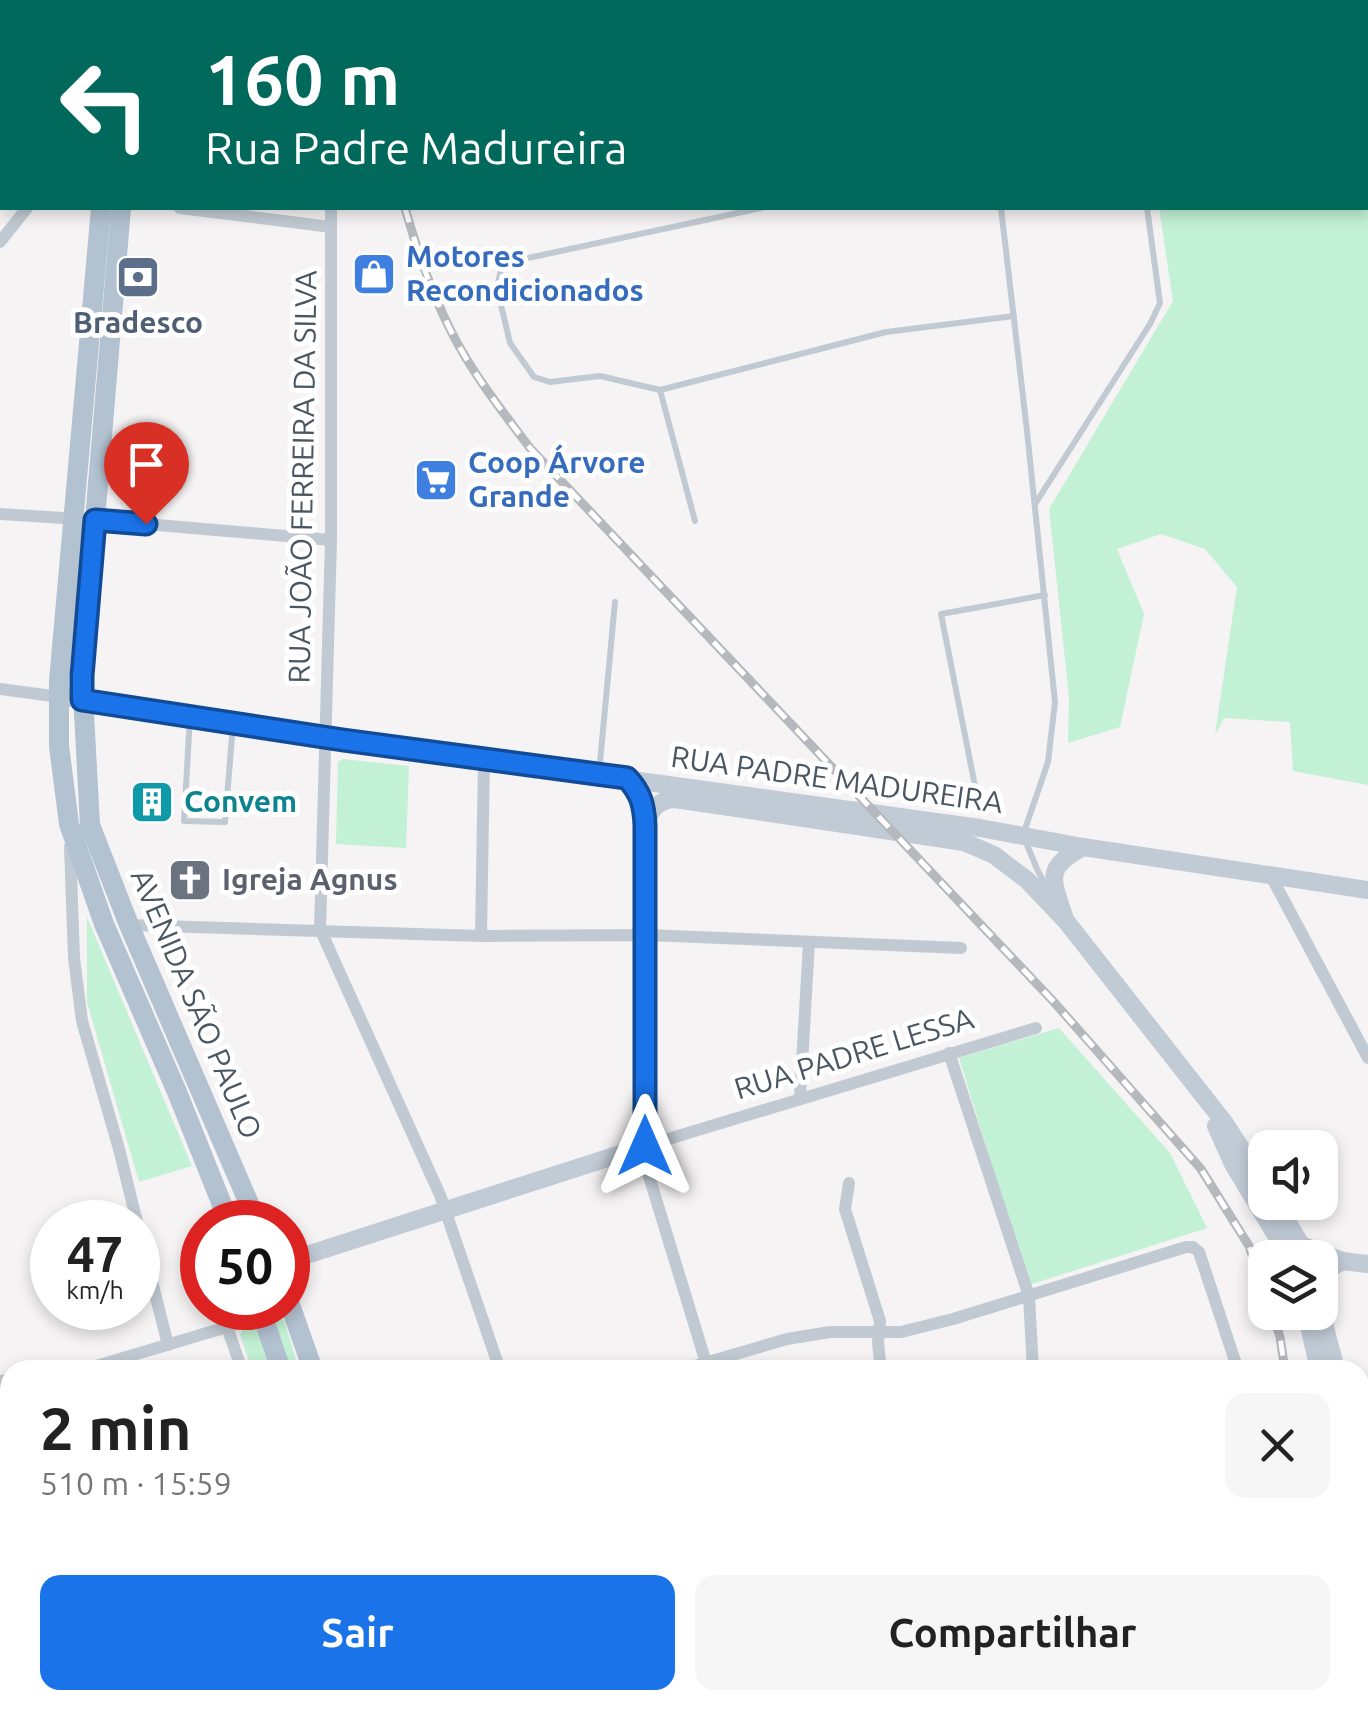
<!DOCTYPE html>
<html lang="pt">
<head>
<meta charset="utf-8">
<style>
  body { margin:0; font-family:Ubuntu,sans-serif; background:#f6f6f6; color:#222; height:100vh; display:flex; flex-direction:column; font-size:38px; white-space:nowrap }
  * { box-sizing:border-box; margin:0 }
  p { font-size:32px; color:#767676 }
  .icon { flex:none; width:55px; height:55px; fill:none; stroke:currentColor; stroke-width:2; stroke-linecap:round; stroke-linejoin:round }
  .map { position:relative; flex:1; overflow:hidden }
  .side { position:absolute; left:0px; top:1360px; width:1370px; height:350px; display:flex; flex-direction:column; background:#fff; border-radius:30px 30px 0 0; box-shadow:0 5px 15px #0003 }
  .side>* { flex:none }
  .guide { position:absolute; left:0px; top:0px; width:1370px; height:210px; box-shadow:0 5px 15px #0003; background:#00695c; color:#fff; overflow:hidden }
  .controls { position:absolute; left:1248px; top:1130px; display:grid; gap:20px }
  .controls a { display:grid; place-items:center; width:90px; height:90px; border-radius:20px; background:#fff; box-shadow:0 5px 15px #0003; font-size:50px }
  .speed { position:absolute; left:30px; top:1200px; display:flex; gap:20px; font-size:50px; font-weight:700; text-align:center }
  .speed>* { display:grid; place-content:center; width:130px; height:130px; border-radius:50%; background:#fff; box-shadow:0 5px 15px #0003; line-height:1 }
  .speed small { font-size:25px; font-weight:400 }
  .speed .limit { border:15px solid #d22; background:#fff; color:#111 }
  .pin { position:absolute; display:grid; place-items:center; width:85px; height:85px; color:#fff; margin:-102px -42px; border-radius:50% 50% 50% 0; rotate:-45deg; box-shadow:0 0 10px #0007 }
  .pin .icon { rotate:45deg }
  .me { position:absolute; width:110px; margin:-55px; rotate:0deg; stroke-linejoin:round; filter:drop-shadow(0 0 8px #0008) }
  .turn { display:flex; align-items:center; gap:35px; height:210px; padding:0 40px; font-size:45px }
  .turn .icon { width:130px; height:130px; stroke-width:2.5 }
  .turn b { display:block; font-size:70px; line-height:85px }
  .round { display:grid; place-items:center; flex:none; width:105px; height:105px; border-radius:20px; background:#f6f6f6 }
  .summary { display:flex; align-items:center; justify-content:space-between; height:170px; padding:0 40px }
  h1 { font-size:60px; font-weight:600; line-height:75px }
  .button { display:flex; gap:20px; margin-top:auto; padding:20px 40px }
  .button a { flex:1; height:115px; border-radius:20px; background:#1a73e8; color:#fff; font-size:40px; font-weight:600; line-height:115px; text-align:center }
  .button a+a { background:#f6f6f6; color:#222 }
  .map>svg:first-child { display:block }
  .education { fill:#e6e4e5 }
  .green { fill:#c3f1d5 }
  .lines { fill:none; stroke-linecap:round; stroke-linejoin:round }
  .service { stroke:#c1cad2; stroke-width:6 }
  .minor { stroke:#c1cad2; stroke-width:12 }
  .secondary { stroke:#c1cbd6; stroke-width:18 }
  .primary { stroke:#b3c2d1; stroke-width:20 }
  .rail-casing { stroke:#b5b8bd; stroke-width:9 }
  .rail { stroke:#fff; stroke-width:5; stroke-dasharray:15; stroke-linecap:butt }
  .route-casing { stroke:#114b97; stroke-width:25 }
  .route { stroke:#1a73e8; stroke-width:18 }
  .labels { text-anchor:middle; stroke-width:10; stroke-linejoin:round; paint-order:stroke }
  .shop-label { font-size:30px; font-weight:bold; fill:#366cbe; stroke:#fff; text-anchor:start }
  .service-label { font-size:30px; font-weight:bold; fill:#4e5e75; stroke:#fff }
  .street-label { font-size:30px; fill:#4a5661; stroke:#fff }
  .culture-label { font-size:30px; font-weight:bold; fill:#0d838f; stroke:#fff; text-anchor:start }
  .worship-label { font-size:30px; font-weight:bold; fill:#5b616d; stroke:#fff; text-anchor:start }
</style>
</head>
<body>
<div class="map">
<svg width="1368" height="1710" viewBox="0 0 1368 1710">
  <rect width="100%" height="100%" fill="#f5f3f3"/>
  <polygon class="education" points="817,1700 1071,1700 1072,1707 1070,1710 820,1710"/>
  <g class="green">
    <polygon points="1129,0 1368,0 1368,785 1293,771 1290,722 1224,718 1215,735 1237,587 1205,549 1161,534 1117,549 1144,614 1120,727 1068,743 1069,697 1049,509 1173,301 1159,208 1368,208 1368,2 1129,2"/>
    <polygon points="343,759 409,766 406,848 336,844 338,762"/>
    <polygon points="87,917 192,1166 139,1182 87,1002"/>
    <polygon points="1059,1028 1170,1153 1207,1228 1029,1285 959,1058"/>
    <polygon points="279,1318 284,1320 299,1370 290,1370 275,1322"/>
    <polygon points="254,1324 261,1327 275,1370 252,1370 240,1335 242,1330"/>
  </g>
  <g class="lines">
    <g class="service">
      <polyline points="781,0 782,2"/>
      <polyline points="884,0 884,2"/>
      <polyline points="1119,0 1119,2"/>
      <polyline points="1001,208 1027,431 1055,702 1048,762 1023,835 1037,869 1050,894"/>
      <polyline points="660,390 600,376 550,382 534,377 510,343 497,288 501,269 514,261 761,208"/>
      <polyline points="1035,504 1150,324 1160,303 1147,208"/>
      <polyline points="695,521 660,390 886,332 1014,316"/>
      <polyline points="190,716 184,821 225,822 233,725"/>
      <polyline points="599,773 615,602"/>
      <polyline points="976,791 941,614 1045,595"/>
    </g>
    <g class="minor">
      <polyline points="335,2 335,0"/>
      <polyline points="0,97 2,97"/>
      <polyline points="180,208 331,227"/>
      <polyline points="331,208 331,540 320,929 440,1195 500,1370"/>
      <polyline points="0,242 27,208"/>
      <polyline points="0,514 111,521 331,540"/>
      <polyline points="0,689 60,697"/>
      <polyline points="70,846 74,958 82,1021 119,1149 137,1222"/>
      <polyline points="1271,876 1368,1058"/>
      <polyline points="129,925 481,936 647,935 961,948"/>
      <polyline points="481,936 484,760"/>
      <polyline points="949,1053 1029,1296 1033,1370"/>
      <polyline points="800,1098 809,942"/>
      <polyline points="849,1183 845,1209 880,1321 878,1343 881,1370"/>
      <polyline points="138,1226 168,1345"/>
      <polyline points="227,1327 242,1370"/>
      <polyline points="707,1366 645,1163 645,1146 1036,1028"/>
      <polyline points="83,1370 227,1327 282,1308"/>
      <polyline points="681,1370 787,1339 830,1332 901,1332 953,1319 1186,1247 1193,1247 1199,1252 1238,1370"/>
      <polyline points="0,1381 10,1380"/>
      <polyline points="1360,1423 1368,1424"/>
      <polyline points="0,1573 10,1576"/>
      <polyline points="87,1700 87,1710"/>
      <polyline points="352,1700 356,1710"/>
      <polyline points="610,1700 613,1710"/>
      <polyline points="802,1700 805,1710"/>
      <polyline points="1089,1700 1092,1710"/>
      <polyline points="1286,1700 1288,1710"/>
      <polyline points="1106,1710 1144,1700"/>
    </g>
    <g class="secondary">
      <polyline points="22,2 24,0"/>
      <polyline points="0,28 2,25"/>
      <polyline points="60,697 102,701 343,740 980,828 1083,847 1368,890"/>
      <path d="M645 825C651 810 657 800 675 799L964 842 994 855 1027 880 1066 921 1224 1122 1265 1185"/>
      <path d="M1064 916C1052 879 1044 868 1083 847"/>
      <polyline points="1216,1126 1233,1164 1277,1237 1285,1258"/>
      <polyline points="1276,1202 1301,1245 1342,1261 1368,1264"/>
      <path d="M288 1261 645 1146V825C644 805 641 793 627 778"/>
      <polyline points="1306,1312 1319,1370"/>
      <path d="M1336 1370C1331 1345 1310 1293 1328 1271 1332 1267 1337 1264 1342 1261"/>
      <polyline points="1360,1503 1368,1552"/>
      <polyline points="1360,1619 1368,1672"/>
    </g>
    <g class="primary">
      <polyline points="120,2 120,0"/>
      <polyline points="136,2 137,0"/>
      <polyline points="101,208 59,681 59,746 69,824 104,924 177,1092 229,1222"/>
      <polyline points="121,208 82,676 90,825 129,925 257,1222"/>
      <polyline points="288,1299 313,1370"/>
      <polyline points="260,1308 281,1370"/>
      <polyline points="388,1700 391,1710"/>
      <polyline points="419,1700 422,1710"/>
    </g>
    <g class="rail-casing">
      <g id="rail">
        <polyline points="404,2 404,0"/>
        <path d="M405 208C417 250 431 292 451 331 472 373 502 411 530 448L1053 1001 1201 1169 1249 1246 1265 1293"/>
        <polyline points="1272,1312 1280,1337 1285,1370"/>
        <polyline points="1349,1700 1350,1710"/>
      </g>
    </g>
    <use href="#rail" class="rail"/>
  </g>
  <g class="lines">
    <g class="route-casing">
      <path id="route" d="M146 524 95 520 82 676V700L343 740 627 778C641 793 644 805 645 825V1146"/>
    </g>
    <use href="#route" class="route"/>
  </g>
  <defs>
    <g id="shop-square" transform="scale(2.25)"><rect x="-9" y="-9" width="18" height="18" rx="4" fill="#3f7fe0" stroke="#fff"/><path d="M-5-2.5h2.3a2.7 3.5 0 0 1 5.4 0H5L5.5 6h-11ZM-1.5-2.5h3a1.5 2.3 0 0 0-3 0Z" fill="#fff"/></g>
    <g id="bank-square" transform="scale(2.25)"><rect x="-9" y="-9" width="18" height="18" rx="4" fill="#5c6f8a" stroke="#fff"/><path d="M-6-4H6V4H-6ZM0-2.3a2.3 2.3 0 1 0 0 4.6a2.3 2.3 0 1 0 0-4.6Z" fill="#fff"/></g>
    <g id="supermarket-square" transform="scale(2.25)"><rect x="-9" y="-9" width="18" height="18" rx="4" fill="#3f7fe0" stroke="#fff"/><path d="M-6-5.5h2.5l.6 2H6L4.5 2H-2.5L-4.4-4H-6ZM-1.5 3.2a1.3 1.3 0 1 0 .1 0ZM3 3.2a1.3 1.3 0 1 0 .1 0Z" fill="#fff"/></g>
    <g id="building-square" transform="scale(2.25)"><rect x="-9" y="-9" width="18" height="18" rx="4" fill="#0f9aa8" stroke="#fff"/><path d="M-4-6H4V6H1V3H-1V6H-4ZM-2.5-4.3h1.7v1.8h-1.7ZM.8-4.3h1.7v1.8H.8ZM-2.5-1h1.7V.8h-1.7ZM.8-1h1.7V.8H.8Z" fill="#fff"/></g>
    <g id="church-square" transform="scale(2.25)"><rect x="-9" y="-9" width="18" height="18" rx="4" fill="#6b7280" stroke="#fff"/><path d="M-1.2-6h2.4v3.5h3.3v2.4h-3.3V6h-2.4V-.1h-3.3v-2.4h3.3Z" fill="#fff"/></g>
  </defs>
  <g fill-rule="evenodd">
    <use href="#shop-square" x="374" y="274"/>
    <use href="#bank-square" x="138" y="277"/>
    <use href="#supermarket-square" x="436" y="480"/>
    <use href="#building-square" x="152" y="802"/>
    <use href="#church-square" x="190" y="880"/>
  </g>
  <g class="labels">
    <g class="shop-label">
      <text x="406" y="267">Motores<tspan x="406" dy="34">Recondicionados</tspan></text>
      <text x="468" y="473">Coop Árvore<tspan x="468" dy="34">Grande</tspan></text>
    </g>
    <g class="service-label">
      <text x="138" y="333">Bradesco</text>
    </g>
    <g class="street-label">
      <text transform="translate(303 477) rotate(-89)" y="10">RUA JOÃO FERREIRA DA SILVA</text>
      <text transform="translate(837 780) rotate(8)" y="10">RUA PADRE MADUREIRA</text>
      <text transform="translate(196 1004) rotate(67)" y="10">AVENIDA SÃO PAULO</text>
      <text transform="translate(854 1054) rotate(-17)" y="10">RUA PADRE LESSA</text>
    </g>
    <g class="culture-label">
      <text x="184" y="812">Convem</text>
    </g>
    <g class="worship-label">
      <text x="222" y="890">Igreja Agnus</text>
    </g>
  </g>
</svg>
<div class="controls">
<a><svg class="icon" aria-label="sound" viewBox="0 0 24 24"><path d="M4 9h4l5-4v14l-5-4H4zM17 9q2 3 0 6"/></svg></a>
<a><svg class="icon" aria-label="layers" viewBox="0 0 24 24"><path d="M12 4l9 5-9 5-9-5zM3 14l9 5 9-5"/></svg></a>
</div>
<div class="speed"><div>47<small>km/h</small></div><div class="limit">50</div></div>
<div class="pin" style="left:146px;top:524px;background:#d93025"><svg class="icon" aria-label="arrive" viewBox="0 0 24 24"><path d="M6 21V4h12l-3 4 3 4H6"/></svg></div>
<svg class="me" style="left:645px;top:1146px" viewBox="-20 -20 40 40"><path d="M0-17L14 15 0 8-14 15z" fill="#1a73e8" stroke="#fff" stroke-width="4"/></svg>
<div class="guide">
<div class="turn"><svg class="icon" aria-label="left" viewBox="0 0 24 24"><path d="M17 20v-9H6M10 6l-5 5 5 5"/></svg><div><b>160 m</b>Rua Padre Madureira</div></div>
</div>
<section class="side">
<div class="summary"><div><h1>2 min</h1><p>510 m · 15:59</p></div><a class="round"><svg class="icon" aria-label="close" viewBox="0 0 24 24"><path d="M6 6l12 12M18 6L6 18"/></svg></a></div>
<div class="button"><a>Sair</a><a>Compartilhar</a></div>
</section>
</div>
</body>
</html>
